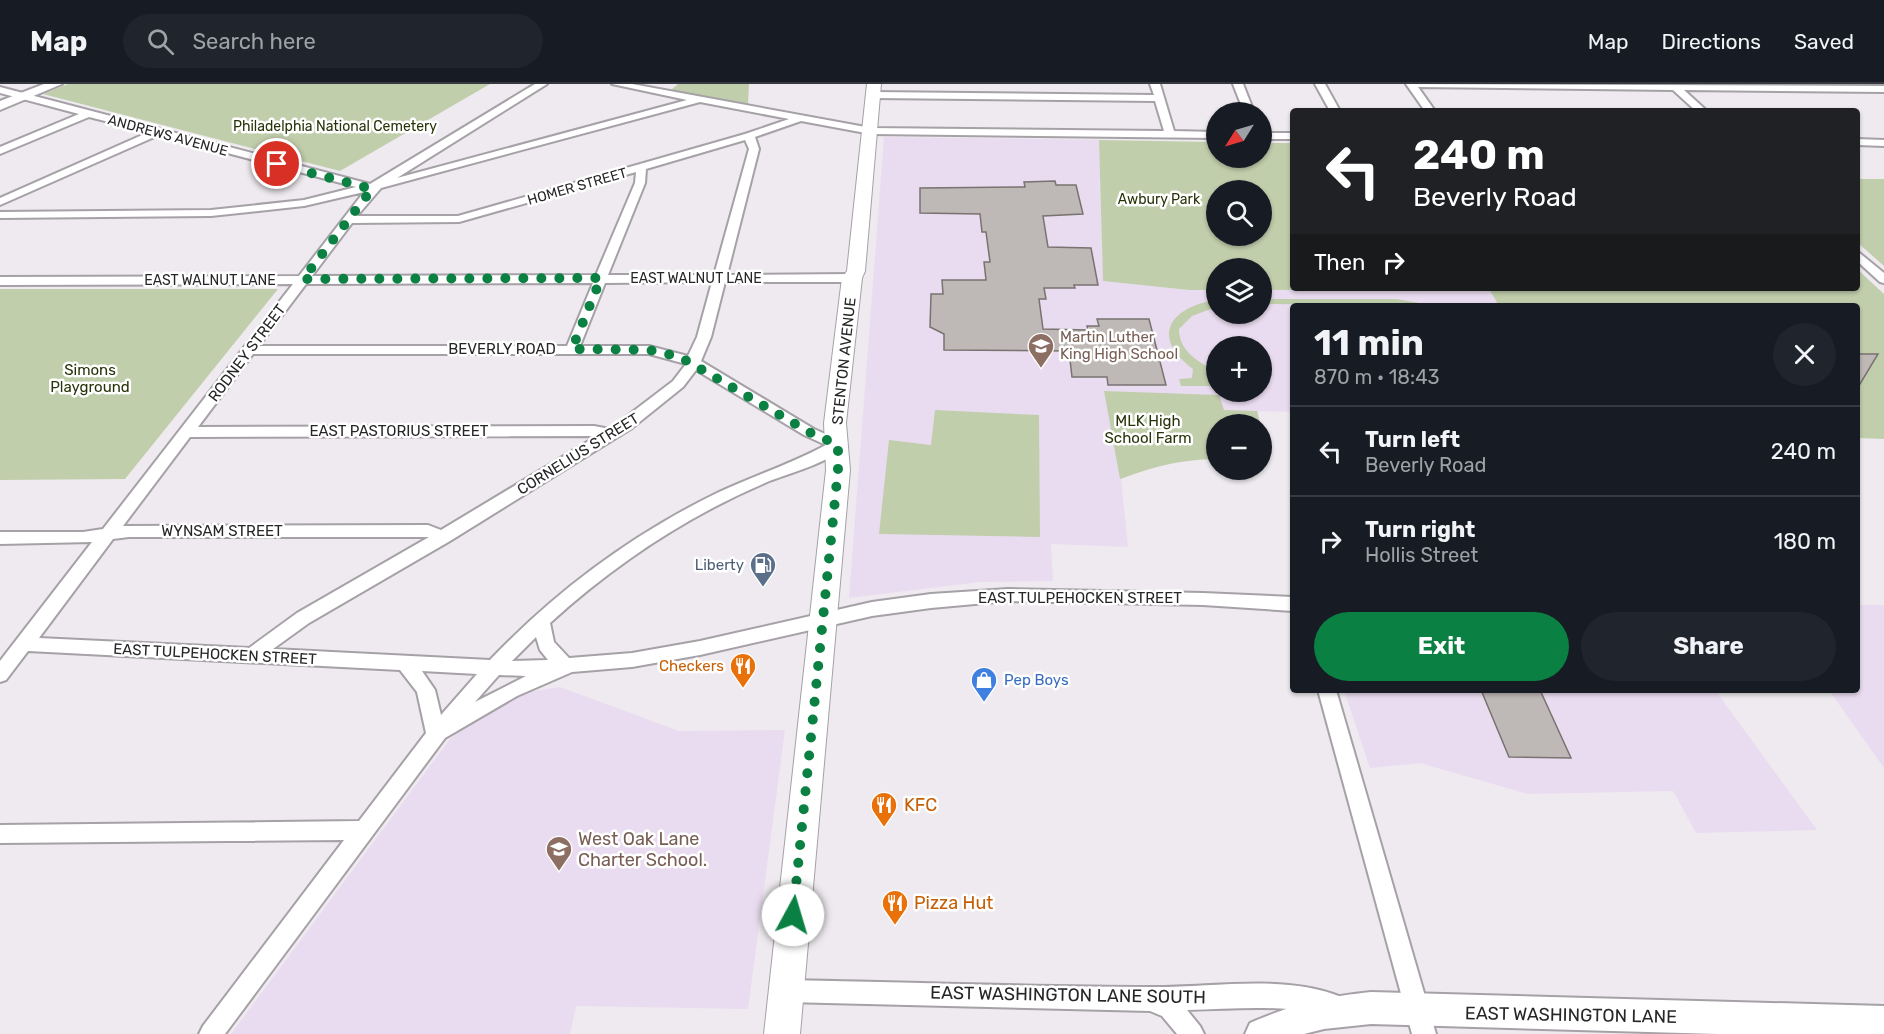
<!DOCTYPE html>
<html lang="en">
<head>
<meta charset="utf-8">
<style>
  body { margin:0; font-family:Rubik,sans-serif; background:#20242c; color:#f1f3f6; height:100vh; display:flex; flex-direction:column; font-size:22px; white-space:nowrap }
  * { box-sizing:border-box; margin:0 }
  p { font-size:20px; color:#9ea1a6 }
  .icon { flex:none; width:33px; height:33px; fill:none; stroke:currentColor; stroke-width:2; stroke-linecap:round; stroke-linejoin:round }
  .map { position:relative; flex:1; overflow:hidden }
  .panel { position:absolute; left:1290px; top:219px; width:570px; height:390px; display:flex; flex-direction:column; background:#171b24; border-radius:6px; box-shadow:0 2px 4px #0004 }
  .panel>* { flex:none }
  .top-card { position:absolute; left:1290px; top:24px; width:570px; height:183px; border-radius:6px; box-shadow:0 2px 4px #0004; background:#202124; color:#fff; overflow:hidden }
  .needle { width:39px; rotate:233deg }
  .tools { position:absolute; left:1206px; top:18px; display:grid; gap:12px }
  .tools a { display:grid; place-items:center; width:66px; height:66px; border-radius:50%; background:#171b24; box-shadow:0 2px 4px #0004; font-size:30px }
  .pin { position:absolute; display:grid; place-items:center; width:51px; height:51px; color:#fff; margin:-26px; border:3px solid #fff; border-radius:50%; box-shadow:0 2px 6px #0007 }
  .me { position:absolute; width:66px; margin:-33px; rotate:6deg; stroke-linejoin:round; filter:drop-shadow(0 0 4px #0008) }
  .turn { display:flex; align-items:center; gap:21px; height:126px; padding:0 24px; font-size:27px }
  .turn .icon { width:78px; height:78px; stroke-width:2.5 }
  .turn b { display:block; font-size:42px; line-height:51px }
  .then { display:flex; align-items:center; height:57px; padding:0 24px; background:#0003; gap:12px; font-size:22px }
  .round { display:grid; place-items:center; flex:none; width:63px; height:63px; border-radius:32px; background:#20242c }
  .headline { display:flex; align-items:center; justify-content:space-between; height:102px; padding:0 24px }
  h1 { font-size:36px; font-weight:700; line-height:45px }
  .cta { display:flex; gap:12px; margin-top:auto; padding:12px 24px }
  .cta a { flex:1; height:69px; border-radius:36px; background:#0b8043; color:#fff; font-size:24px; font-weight:700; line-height:69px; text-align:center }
  .cta a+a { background:#20242c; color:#f1f3f6 }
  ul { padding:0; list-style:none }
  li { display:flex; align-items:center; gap:18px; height:90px; padding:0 24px; border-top:2px solid #363941 }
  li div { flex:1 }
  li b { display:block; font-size:22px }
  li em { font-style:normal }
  header { display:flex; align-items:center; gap:36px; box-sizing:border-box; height:84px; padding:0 30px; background:#171b24; border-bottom:2px solid #363941 }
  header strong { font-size:28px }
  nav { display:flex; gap:33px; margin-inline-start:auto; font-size:21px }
  .search { width:420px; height:54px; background:#20242c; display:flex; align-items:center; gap:15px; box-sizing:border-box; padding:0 21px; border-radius:33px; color:#9ea1a6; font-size:22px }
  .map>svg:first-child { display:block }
  .education { fill:#eadcf0; fill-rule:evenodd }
  .green { fill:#c1ceac; fill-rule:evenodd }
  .building { fill:#beb8b6; stroke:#787370; stroke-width:1.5 }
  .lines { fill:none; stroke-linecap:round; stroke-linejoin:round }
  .street-casing { stroke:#a5a1a6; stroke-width:4 }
  .secondary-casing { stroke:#a5a1a6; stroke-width:4 }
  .primary-casing { stroke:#a5a1a6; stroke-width:2 }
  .street { fill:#fff; fill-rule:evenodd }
  .secondary { fill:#fff; fill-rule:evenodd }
  .primary { fill:#fff; fill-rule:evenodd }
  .route { stroke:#0b8043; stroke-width:10; stroke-dasharray:0 18 }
  .labels { text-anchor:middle; stroke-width:5; stroke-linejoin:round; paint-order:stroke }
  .far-park-label { font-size:14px; fill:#273308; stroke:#fff }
  .far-street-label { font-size:14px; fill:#262527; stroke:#fff }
  .education-label { font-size:15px; fill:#785e54; stroke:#fff; text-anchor:start }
  .street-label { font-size:15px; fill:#262527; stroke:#fff }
  .park-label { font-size:15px; fill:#273308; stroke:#fff }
  .service-label { font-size:15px; fill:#4e5e75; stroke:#fff; text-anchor:end }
  .food-label { font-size:15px; fill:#c56008; stroke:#fff; text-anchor:end }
  .shop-label { font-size:15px; fill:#366cbe; stroke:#fff; text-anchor:start }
  .near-food-label { font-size:18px; fill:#c56008; stroke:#fff; text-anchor:start }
  .near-education-label { font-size:18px; fill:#785e54; stroke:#fff; text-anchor:start }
  .near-street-label { font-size:18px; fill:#262527; stroke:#fff }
</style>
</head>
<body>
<header>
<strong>Map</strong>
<div class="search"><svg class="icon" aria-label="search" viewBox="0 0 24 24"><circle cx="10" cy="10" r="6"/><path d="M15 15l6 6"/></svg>Search here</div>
<nav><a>Map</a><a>Directions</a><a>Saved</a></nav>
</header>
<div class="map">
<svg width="1884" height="950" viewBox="0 0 1884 950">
  <rect width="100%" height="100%" fill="#eeeaef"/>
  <g class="education">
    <path d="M884 53 1099 56 1103 197 1189 206H1216V230H1262V206L1489 205 1499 222H1293V328L1258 327 1260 340H1216V375L1187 376 1156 381 1121 395 1128 463 1051 460 1053 497 980 498 849 514ZM1216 262H1262V308H1216Z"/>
    <polygon points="1857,521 1884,521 1884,684 1829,606 1857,606"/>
    <polygon points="560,603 679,647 785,646 748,925 576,922 570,950 231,950 450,655 481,630 521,609"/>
    <polygon points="1344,606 1715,606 1817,746 1696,749 1673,707 1528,710 1420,679 1370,684"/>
  </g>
  <g class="green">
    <polygon points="68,0 490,0 340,87 43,10"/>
    <polygon points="678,0 749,0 748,20 671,6"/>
    <path d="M1099 56 1216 58V74H1262V59H1293V204H1857V185L1884 210V355L1857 354V222H1499L1489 205 1262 206V184H1216V206H1189L1103 197ZM1216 106H1262V152H1216Z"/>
    <polygon points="1857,95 1884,95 1884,182 1857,158"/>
    <polygon points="0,205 278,205 125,395 0,396"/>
    <polygon points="1262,215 1397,215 1436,222 1262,220"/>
    <path d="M1216 216V223L1192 232 1179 245C1179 267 1198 278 1216 287V302H1181L1179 295 1192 294 1193 285C1149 252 1171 223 1216 216Z"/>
    <path d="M1104 307 1219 311 1224 326 1257 327 1260 340H1216V375C1179 376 1156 382 1120 395Z"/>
    <polygon points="935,326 1039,331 1040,453 879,450 889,356 931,361"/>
  </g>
  <g class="building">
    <polygon points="1055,97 1056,101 1076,101 1083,130 1043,132 1048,163 1091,164 1098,201 1074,201 1075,204 1044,204 1046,215 1039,215 1043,245 1088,246 1087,242 1099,242 1097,235 1149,235 1166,301 1108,301 1107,293 1072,293 1069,267 944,266 944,250 930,243 931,210 943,210 942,196 986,196 984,178 990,178 986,148 982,148 980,130 920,129 920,104 1025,103 1024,98"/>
    <polygon points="1857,270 1878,270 1857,305"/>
    <polygon points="1481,606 1540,606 1571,674 1509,673"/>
  </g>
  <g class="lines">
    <g class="street-casing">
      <g id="street">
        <path d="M535 0H547L397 94 687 16 612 0H632L871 44 1164 47 1155 17 873 14 868 11 873 8 1154 11 1150 0H1160L1174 47 1216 48V54L871 50 801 37 755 53 759 65 727 191 852 190 858 194 852 198H725L711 253 701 277 814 345 843 358 845 361C834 377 791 389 772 396 690 430 616 479 550 539L554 558 569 574 632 569 700 557 872 518 931 510 1008 505 1203 509 1293 513V527L1203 521 1008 517 931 524 872 532 700 571 632 583 572 588 517 612 445 654 225 950H199L203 942 344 756 0 759V741L359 737 426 649 417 608 400 586 28 567 6 596 0 598V577L92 458 0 460V448H83L103 445 293 200 0 201V193L299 192 364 108 304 122 211 132 0 134V128L211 126 304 116 356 103 159 51 0 121V114L149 48 89 33 0 70V63L79 30 0 9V3L370 100ZM700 18 789 35 745 50 458 132H357L381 104ZM745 56 749 65 714 191H608L645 99 646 85ZM636 88 635 99 596 191 312 192 352 139 459 138ZM712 198 697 253 688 272 649 262H580L605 199ZM593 199 567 262H259L306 200ZM253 270H649L686 280 673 297 610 345 594 342 198 343ZM696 286 804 351 826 361C791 380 753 392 717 409 631 451 556 507 490 576L273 565 309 539 450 457 632 344 683 303ZM597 352 441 446 428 441 123 442 190 353ZM129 453H429L297 529 249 564 39 554 113 455ZM536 553 540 566 548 576 512 577ZM422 587 477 590 441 631 435 606ZM499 591 526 592 475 618Z"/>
        <polygon points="1233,0 1243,0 1254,28 1244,28"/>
        <polygon points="1315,0 1325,0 1340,27 1330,27"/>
        <polygon points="1406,0 1884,2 1884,8 1684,6 1707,27 1696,27 1673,6 1418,3 1435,27 1425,27"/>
        <rect x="1262" y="49" width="31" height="6"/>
        <polygon points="1857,55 1884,56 1884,62 1857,61"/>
        <polygon points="1857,167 1884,189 1884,199 1880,198 1857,177"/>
        <polygon points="1318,606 1336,606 1436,950 1412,950"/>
        <path d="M786 896C907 898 1029 903 1150 903 1212 904 1285 889 1344 914L1348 922 1344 930C1333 935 1324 930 1313 928 1271 921 1229 925 1187 926L1200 942 1204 950H1177L1162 932 1150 927 786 918 778 915 775 907 778 899Z"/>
      </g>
    </g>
    <g class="secondary-casing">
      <g id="secondary">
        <polygon points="44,0 62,0 0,26 0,17"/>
        <path d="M1371 908 1884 922V950H1718L1371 940 1324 945 1304 950H1245L1250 939C1294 920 1323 913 1371 908Z"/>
      </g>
    </g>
    <g class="primary-casing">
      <polygon id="primary" points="867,0 881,0 865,187 862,194 846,339 850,386 800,950 764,950 826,386 824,339 842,194 847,187"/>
    </g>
    <use href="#street" class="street"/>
    <use href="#secondary" class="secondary"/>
    <use href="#primary" class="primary"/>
  </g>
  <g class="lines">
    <polyline class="route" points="277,80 372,105 303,195 601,194 572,265 649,266 680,273 809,348 838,361 838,386 793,831"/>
  </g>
  <defs>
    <g id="school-pin" transform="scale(1.35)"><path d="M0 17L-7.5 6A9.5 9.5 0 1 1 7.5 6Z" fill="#8d6e63" stroke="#fff"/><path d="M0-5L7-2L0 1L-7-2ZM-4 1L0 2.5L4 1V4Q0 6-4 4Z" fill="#fff"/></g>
    <g id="fuel-pin" transform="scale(1.35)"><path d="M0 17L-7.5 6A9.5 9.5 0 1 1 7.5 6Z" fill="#5c6f8a" stroke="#fff"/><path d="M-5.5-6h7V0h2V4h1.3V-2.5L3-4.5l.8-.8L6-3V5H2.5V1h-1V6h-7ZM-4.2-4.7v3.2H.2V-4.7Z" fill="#fff"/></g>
    <g id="restaurant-pin" transform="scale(1.35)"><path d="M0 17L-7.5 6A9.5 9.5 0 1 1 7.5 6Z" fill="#e8710a" stroke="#fff"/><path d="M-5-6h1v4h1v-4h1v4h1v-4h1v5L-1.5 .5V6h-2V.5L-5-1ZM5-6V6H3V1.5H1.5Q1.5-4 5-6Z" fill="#fff"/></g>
    <g id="shop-pin" transform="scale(1.35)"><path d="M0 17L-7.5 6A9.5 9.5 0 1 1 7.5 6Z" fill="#3f7fe0" stroke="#fff"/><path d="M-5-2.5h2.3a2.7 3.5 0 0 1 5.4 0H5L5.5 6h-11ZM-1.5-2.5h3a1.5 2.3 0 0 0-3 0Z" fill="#fff"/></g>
  </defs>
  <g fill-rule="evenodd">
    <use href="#school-pin" x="1041" y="262"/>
    <use href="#fuel-pin" x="763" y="481"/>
    <use href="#restaurant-pin" x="743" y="582"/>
    <use href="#shop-pin" x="984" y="596"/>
    <use href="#restaurant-pin" x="884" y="721"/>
    <use href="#school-pin" x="559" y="765"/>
    <use href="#restaurant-pin" x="895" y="819"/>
  </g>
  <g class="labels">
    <g class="far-park-label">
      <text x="335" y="47">Philadelphia National Cemetery</text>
      <text x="1159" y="120">Awbury Park</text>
    </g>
    <g class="far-street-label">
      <text transform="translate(168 51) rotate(15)" y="5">ANDREWS AVENUE</text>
      <text transform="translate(577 102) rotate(-16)" y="5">HOMER STREET</text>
      <text x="696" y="199">EAST WALNUT LANE</text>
      <text x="210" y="201">EAST WALNUT LANE</text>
    </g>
    <g class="education-label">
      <text x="1060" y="258">Martin Luther<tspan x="1060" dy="17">King High School</tspan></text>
    </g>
    <g class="street-label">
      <text x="502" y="270">BEVERLY ROAD</text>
      <text transform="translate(247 269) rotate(-53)" y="5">RODNEY STREET</text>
      <text transform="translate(844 277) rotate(-84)" y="5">STENTON AVENUE</text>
      <text x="399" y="352">EAST PASTORIUS STREET</text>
      <text transform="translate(578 370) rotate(-32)" y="5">CORNELIUS STREET</text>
      <text x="222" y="452">WYNSAM STREET</text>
      <text x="1080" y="519">EAST TULPEHOCKEN STREET</text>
      <text transform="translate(215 570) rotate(3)" y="5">EAST TULPEHOCKEN STREET</text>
    </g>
    <g class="park-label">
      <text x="90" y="291">Simons<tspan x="90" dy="17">Playground</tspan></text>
      <text x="1148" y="342">MLK High<tspan x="1148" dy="17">School Farm</tspan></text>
    </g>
    <g class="service-label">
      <text x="744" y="486">Liberty</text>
    </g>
    <g class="food-label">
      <text x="724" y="587">Checkers</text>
    </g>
    <g class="shop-label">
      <text x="1004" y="601">Pep Boys</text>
    </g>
    <g class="near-food-label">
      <text x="904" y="727">KFC</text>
      <text x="914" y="825">Pizza Hut</text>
    </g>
    <g class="near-education-label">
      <text x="578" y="761">West Oak Lane<tspan x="578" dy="21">Charter School.</tspan></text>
    </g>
    <g class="near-street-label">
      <text transform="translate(1068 911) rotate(1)" y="6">EAST WASHINGTON LANE SOUTH</text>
      <text transform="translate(1571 931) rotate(1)" y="6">EAST WASHINGTON LANE</text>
    </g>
  </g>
</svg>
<div class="tools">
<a><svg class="needle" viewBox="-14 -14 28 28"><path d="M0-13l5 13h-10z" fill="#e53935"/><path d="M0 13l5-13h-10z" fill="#9ea1a6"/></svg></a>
<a><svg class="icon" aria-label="search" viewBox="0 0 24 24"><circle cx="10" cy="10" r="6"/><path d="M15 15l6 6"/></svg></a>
<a><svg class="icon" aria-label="layers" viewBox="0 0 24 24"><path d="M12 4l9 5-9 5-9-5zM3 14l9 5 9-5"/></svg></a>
<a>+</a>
<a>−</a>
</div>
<div class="pin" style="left:277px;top:80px;background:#d93025"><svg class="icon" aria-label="arrive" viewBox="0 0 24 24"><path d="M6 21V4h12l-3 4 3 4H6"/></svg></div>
<svg class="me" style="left:793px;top:831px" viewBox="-20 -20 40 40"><circle r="19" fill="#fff"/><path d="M0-13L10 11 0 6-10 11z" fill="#0b8043"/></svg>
<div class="top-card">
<div class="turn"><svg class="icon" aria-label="left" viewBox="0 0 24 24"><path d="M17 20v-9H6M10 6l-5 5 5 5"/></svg><div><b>240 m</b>Beverly Road</div></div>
<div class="then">Then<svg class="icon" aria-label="right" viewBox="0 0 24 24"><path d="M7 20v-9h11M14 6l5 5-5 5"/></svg></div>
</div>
<section class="panel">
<div class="headline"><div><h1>11 min</h1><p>870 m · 18:43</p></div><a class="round"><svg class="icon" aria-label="close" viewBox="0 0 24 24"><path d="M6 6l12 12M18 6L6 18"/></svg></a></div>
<ul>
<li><svg class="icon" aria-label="left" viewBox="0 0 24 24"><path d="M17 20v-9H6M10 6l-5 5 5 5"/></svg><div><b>Turn left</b><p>Beverly Road</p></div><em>240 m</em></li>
<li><svg class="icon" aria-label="right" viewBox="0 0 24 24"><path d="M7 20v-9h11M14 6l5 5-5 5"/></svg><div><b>Turn right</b><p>Hollis Street</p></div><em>180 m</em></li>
</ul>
<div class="cta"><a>Exit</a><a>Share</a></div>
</section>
</div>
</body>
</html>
